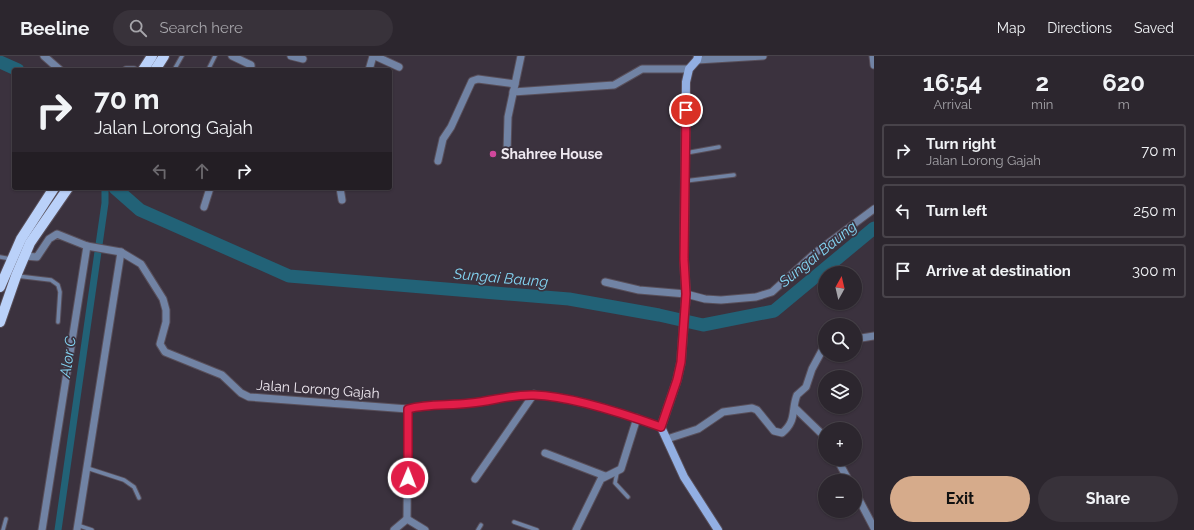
<!DOCTYPE html>
<html lang="en">
<head>
<meta charset="utf-8">
<style>
  body { margin:0; font-family:Raleway,sans-serif; background:#38323a; color:#f1f3f6; height:100vh; display:flex; flex-direction:column; font-size:15px; white-space:nowrap }
  * { box-sizing:border-box; margin:0 }
  p { font-size:13px; color:#a6a5aa }
  .icon { flex:none; width:22px; height:22px; fill:none; stroke:currentColor; stroke-width:2; stroke-linecap:round; stroke-linejoin:round }
  .map { position:relative; flex:1; overflow:hidden }
  .details { display:flex; flex-direction:column; background:#2c262e; width:320px }
  .details>* { flex:none }
  .banner { position:absolute; left:12px; top:12px; width:380px; height:122px; border-radius:4px; box-shadow:0 1px 3px #0004,0 0 0 1px #48434a; background:#2c262e; color:#f1f3f6; overflow:hidden }
  .needle { width:26px; rotate:8deg }
  .controls { position:absolute; left:818px; top:210px; display:grid; gap:8px }
  .controls a { display:grid; place-items:center; width:44px; height:44px; border-radius:50%; background:#2c262e; box-shadow:0 1px 3px #0004,0 0 0 1px #48434a; font-size:20px }
  .pin { position:absolute; display:grid; place-items:center; width:34px; height:34px; color:#fff; margin:-17px; border:2px solid #fff; border-radius:50%; box-shadow:0 1px 4px #0007 }
  .me { position:absolute; width:44px; margin:-22px; rotate:1deg; stroke-linejoin:round; filter:drop-shadow(0 0 3px #0008) }
  .turn { display:flex; align-items:center; gap:14px; height:84px; padding:0 16px; font-size:18px }
  .turn .icon { width:52px; height:52px; stroke-width:2.5 }
  .turn b { display:block; font-size:28px; line-height:34px }
  .lanes { display:flex; align-items:center; height:38px; padding:0 16px; background:#0003; justify-content:center; gap:20px; direction:ltr }
  .lanes .off { opacity:.35 }
  .eta { display:flex; justify-content:space-evenly; align-items:center; height:68px; text-align:center }
  .eta b { font-size:24px; font-weight:700; line-height:28px }
  .primary-button { display:flex; gap:8px; margin-top:auto; padding:8px 16px }
  .primary-button a { flex:1; height:46px; border-radius:24px; background:#d6ab8b; color:#111; font-size:16px; font-weight:700; line-height:46px; text-align:center }
  .primary-button a+a { background:#38323a; color:#f1f3f6 }
  ul { padding:0; list-style:none }
  li { display:flex; align-items:center; gap:12px; height:54px; margin:0 8px 6px; padding:0 8px; border:2px solid #48434a; border-radius:4px }
  li div { flex:1 }
  li b { display:block; font-size:15px }
  li em { font-style:normal }
  header { display:flex; align-items:center; gap:24px; box-sizing:border-box; height:56px; padding:0 20px; background:#2c262e; border-bottom:1px solid #48434a }
  header strong { font-size:19px }
  nav { display:flex; gap:22px; margin-inline-start:auto; font-size:14px }
  .search { width:280px; height:36px; background:#38323a; display:flex; align-items:center; gap:10px; box-sizing:border-box; padding:0 14px; border-radius:22px; color:#a6a5aa; font-size:15px }
  main { display:flex; flex:1; min-height:0 }
  .map>svg:first-child { display:block }
  .lines { fill:none; stroke-linecap:round; stroke-linejoin:round }
  .canal { stroke:#226277; stroke-width:7 }
  .river { stroke:#226277; stroke-width:13 }
  .lane-casing { stroke:#584f5a; stroke-width:5.5 }
  .street-casing { stroke:#584f5a; stroke-width:9 }
  .secondary-casing { stroke:#584f5a; stroke-width:10 }
  .primary-casing { stroke:#584f5a; stroke-width:12 }
  .lane { stroke:#7183a4; stroke-width:3.5 }
  .street { stroke:#7183a4; stroke-width:7 }
  .secondary { stroke:#92afe3; stroke-width:8 }
  .primary { stroke:#bad1f9; stroke-width:10 }
  .route-casing { stroke:#92132f; stroke-width:10 }
  .route { stroke:#e11d48; stroke-width:7 }
  .hotel-dot { fill:#d1479c; stroke:#3b323e; stroke-width:1.5 }
  .labels { text-anchor:middle; stroke-width:3.5; stroke-linejoin:round; paint-order:stroke }
  .poi-label { font-size:14px; font-weight:bold; fill:#eee8f0; stroke:#3b323e; text-anchor:start }
  .street-label { font-size:14px; fill:#eee8f0; stroke:#3b323e }
  .water-label { font-size:15px; font-style:italic; fill:#84d6f4; stroke:#3b323e }
</style>
</head>
<body>
<header>
<strong>Beeline</strong>
<div class="search"><svg class="icon" aria-label="search" viewBox="0 0 24 24"><circle cx="10" cy="10" r="6"/><path d="M15 15l6 6"/></svg>Search here</div>
<nav><a>Map</a><a>Directions</a><a>Saved</a></nav>
</header>
<main>
<div class="map">
<svg width="874" height="474" viewBox="0 0 874 474">
  <rect width="100%" height="100%" fill="#3b323e"/>
  <g class="lines">
    <polyline class="canal" points="58,474 105,147 105,132"/>
    <g class="river">
      <polyline points="0,6 18,14"/>
      <polyline points="115,132 140,154 289,220 569,243 659,259 703,269 774,255 874,172"/>
    </g>
    <g class="lane-casing">
      <g id="lane">
        <polyline points="174,14 182,0"/>
        <polyline points="208,14 215,0"/>
        <polyline points="686,97 719,91"/>
        <polyline points="685,125 734,119"/>
        <polyline points="0,201 11,203"/>
        <polyline points="17,220 51,224 58,229 60,236 58,266"/>
        <polyline points="87,412 124,424 134,431 139,442"/>
        <polyline points="617,417 615,427 628,441"/>
        <polyline points="514,466 537,474"/>
        <polyline points="77,469 92,474"/>
        <polyline points="3,474 6,463"/>
        <polyline points="478,474 481,469"/>
      </g>
    </g>
    <g class="street-casing">
      <g id="street">
        <polyline points="44,0 60,14"/>
        <polyline points="232,0 251,9 251,14"/>
        <polyline points="291,0 303,3"/>
        <polyline points="375,0 399,11"/>
        <polyline points="873,0 874,9"/>
        <polyline points="697,4 763,0"/>
        <polyline points="126,14 134,14"/>
        <polyline points="369,14 373,0"/>
        <polyline points="513,36 614,29 642,13 689,13"/>
        <polyline points="507,96 508,61 521,0"/>
        <polyline points="438,105 443,83 451,71 472,25 478,23 515,28"/>
        <polyline points="340,132 342,144"/>
        <polyline points="204,151 210,132"/>
        <path d="M24 200 37 201 49 183 57 178 87 190 121 196 141 208 163 243 166 254V266L160 288 165 296 222 319 241 337 249 341 408 353C429 347 449 350 471 347 492 345 513 338 534 339 571 340 625 358 661 371"/>
        <polyline points="605,226 639,234 686,238 705,243 721,244 756,241 772,236 815,197 874,153"/>
        <polyline points="855,283 874,280"/>
        <polyline points="795,352 825,381"/>
        <path d="M667 383 698 373 723 356 752 352 757 354 774 375 782 377C797 365 791 354 797 339L806 331 812 313 825 289"/>
        <polyline points="545,397 605,420"/>
        <polyline points="837,403 849,425"/>
        <polyline points="475,423 534,338"/>
        <polyline points="855,436 874,472"/>
        <polyline points="407,463 408,353"/>
        <polyline points="42,474 87,190"/>
        <polyline points="77,474 121,196"/>
        <polyline points="394,474 407,463 425,474"/>
        <polyline points="576,474 601,423 621,413 637,362"/>
      </g>
    </g>
    <g class="secondary-casing">
      <polyline id="secondary" points="698,0 697,4 689,13 686,26 684,203 686,238 681,306 677,324 661,371 684,421 718,474"/>
    </g>
    <g class="primary-casing">
      <g id="primary">
        <polyline points="143,14 152,0"/>
        <polyline points="155,14 164,0"/>
        <polyline points="0,231 21,183 54,132"/>
        <polyline points="0,266 16,220 30,187 68,132"/>
      </g>
    </g>
    <use href="#lane" class="lane"/>
    <use href="#street" class="street"/>
    <use href="#secondary" class="secondary"/>
    <use href="#primary" class="primary"/>
  </g>
  <g class="lines">
    <g class="route-casing">
      <path id="route" d="M408 422V353C429 347 449 350 471 347 492 345 513 338 534 339 572 340 625 358 661 371L677 324 681 306 686 238 684 203 686 54"/>
    </g>
    <use href="#route" class="route"/>
  </g>
  <circle class="hotel-dot" cx="493" cy="98" r="4"/>
  <g class="labels">
    <g class="poi-label">
      <text x="501" y="103">Shahree House</text>
    </g>
    <g class="street-label">
      <text transform="translate(318 333) rotate(4)" y="5">Jalan Lorong Gajah</text>
    </g>
    <g class="water-label">
      <text transform="translate(818 198) rotate(-39)" y="5">Sungai Baung</text>
      <text transform="translate(501 222) rotate(5)" y="5">Sungai Baung</text>
      <text transform="translate(68 301) rotate(-82)" y="5">Alor C</text>
    </g>
  </g>
</svg>
<div class="controls">
<a><svg class="needle" viewBox="-14 -14 28 28"><path d="M0-13l5 13h-10z" fill="#e53935"/><path d="M0 13l5-13h-10z" fill="#a6a5aa"/></svg></a>
<a><svg class="icon" aria-label="search" viewBox="0 0 24 24"><circle cx="10" cy="10" r="6"/><path d="M15 15l6 6"/></svg></a>
<a><svg class="icon" aria-label="layers" viewBox="0 0 24 24"><path d="M12 4l9 5-9 5-9-5zM3 14l9 5 9-5"/></svg></a>
<a>+</a>
<a>−</a>
</div>
<div class="pin" style="left:686px;top:54px;background:#d93025"><svg class="icon" aria-label="arrive" viewBox="0 0 24 24"><path d="M6 21V4h12l-3 4 3 4H6"/></svg></div>
<svg class="me" style="left:408px;top:422px" viewBox="-20 -20 40 40"><circle r="17" fill="#e11d48" stroke="#fff" stroke-width="3"/><path d="M0-11L8 9 0 5-8 9z" fill="#fff"/></svg>
<div class="banner">
<div class="turn"><svg class="icon" aria-label="right" viewBox="0 0 24 24"><path d="M7 20v-9h11M14 6l5 5-5 5"/></svg><div><b>70 m</b>Jalan Lorong Gajah</div></div>
<div class="lanes"><svg class="icon off" aria-label="left" viewBox="0 0 24 24"><path d="M17 20v-9H6M10 6l-5 5 5 5"/></svg><svg class="icon off" aria-label="ahead" viewBox="0 0 24 24"><path d="M12 20V5M6 11l6-6 6 6"/></svg><svg class="icon" aria-label="right" viewBox="0 0 24 24"><path d="M7 20v-9h11M14 6l5 5-5 5"/></svg></div>
</div>
</div>
<section class="details">
<div class="eta">
<div><b>16:54</b><p>Arrival</p></div>
<div><b>2</b><p>min</p></div>
<div><b>620</b><p>m</p></div>
</div>
<ul>
<li><svg class="icon" aria-label="right" viewBox="0 0 24 24"><path d="M7 20v-9h11M14 6l5 5-5 5"/></svg><div><b>Turn right</b><p>Jalan Lorong Gajah</p></div><em>70 m</em></li>
<li><svg class="icon" aria-label="left" viewBox="0 0 24 24"><path d="M17 20v-9H6M10 6l-5 5 5 5"/></svg><div><b>Turn left</b></div><em>250 m</em></li>
<li><svg class="icon" aria-label="arrive" viewBox="0 0 24 24"><path d="M6 21V4h12l-3 4 3 4H6"/></svg><div><b>Arrive at destination</b></div><em>300 m</em></li>
</ul>
<div class="primary-button"><a>Exit</a><a>Share</a></div>
</section>
</main>
</body>
</html>
